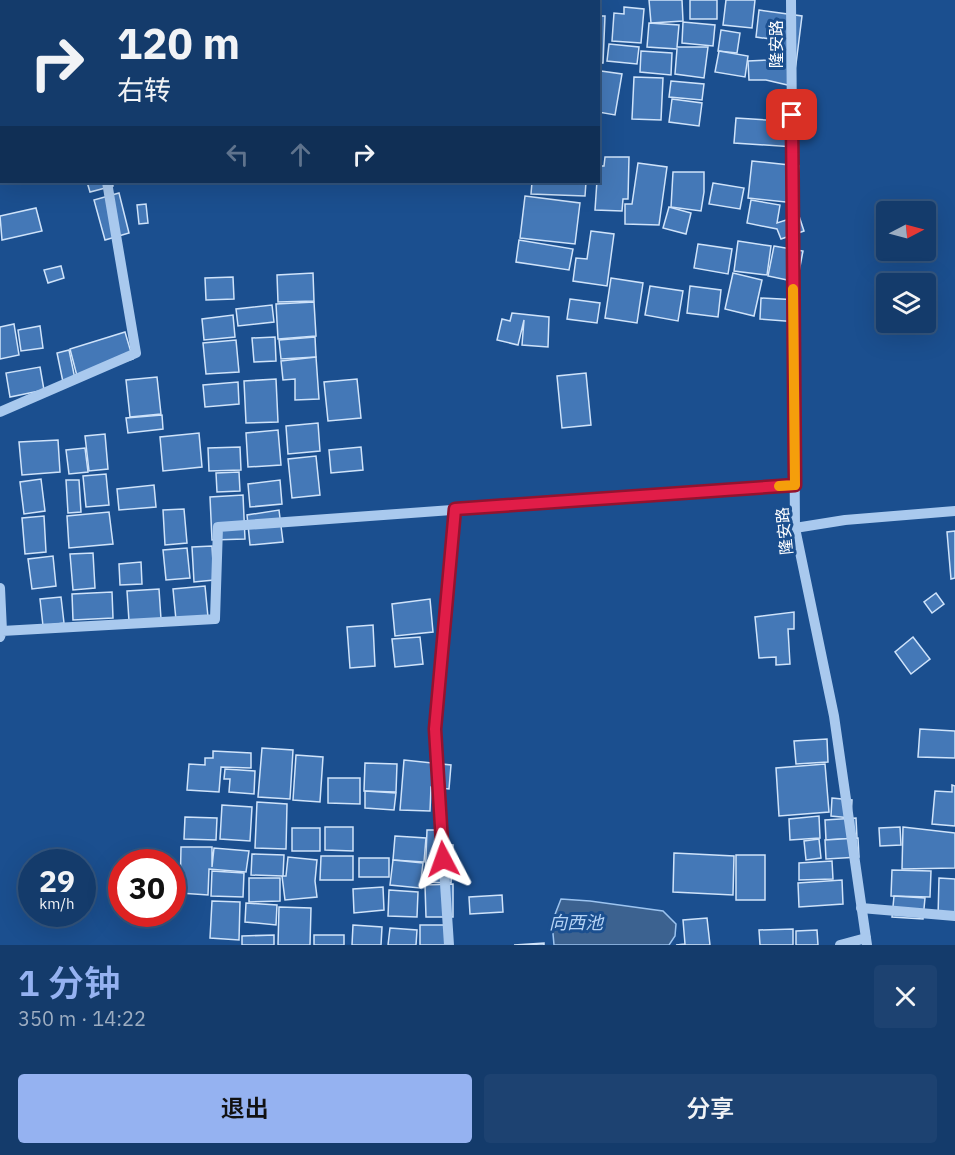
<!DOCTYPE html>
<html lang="zh">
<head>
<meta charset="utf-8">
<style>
  body { margin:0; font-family:"IBM Plex Sans","Noto Sans SC",sans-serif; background:#1d4271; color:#f1f3f6; height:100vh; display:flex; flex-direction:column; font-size:22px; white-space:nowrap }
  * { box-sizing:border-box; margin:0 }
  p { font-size:20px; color:#9dadc1 }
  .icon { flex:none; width:33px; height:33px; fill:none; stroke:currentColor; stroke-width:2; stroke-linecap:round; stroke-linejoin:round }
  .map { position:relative; height:945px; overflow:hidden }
  .drawer { display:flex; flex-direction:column; background:#143b6b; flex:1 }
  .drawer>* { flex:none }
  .guide { position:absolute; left:0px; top:0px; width:600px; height:183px; box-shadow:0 6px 24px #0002,0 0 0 2px #33557e; background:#143b6b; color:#f1f3f6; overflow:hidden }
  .needle { width:39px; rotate:84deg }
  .buttons { position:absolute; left:876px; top:201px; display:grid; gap:12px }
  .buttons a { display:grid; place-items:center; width:60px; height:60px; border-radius:6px; background:#143b6b; box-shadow:0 6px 24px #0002,0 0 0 2px #33557e; font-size:30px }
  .speed { position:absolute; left:18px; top:849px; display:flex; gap:12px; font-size:30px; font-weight:700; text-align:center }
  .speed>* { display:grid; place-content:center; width:78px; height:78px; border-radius:50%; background:#143b6b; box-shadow:0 6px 24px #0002,0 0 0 2px #33557e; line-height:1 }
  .speed small { font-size:15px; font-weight:400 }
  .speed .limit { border:9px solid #d22; background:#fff; color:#111 }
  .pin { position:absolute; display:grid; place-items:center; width:51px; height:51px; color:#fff; margin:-26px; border-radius:12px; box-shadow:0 3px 9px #0006 }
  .me { position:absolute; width:66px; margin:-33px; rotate:356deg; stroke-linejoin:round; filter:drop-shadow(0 0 4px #0008) }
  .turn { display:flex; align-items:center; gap:21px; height:126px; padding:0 18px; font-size:27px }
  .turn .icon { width:78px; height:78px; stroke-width:2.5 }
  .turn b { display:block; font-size:42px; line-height:51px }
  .lanes { display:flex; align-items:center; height:57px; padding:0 18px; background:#0003; justify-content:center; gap:30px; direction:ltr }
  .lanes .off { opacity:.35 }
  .round { display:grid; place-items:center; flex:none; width:63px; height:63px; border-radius:6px; background:#1d4271 }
  .headline { display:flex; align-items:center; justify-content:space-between; height:102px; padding:0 18px }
  h1 { font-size:36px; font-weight:600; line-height:45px; color:#95b2f1 }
  .primary-button { display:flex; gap:12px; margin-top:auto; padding:12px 18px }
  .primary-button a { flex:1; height:69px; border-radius:6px; background:#95b2f1; color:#111; font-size:24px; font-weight:600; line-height:69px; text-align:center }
  .primary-button a+a { background:#1d4271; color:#f1f3f6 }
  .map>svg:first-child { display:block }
  .water { fill:#3c6290; stroke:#9cc4f0; stroke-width:1.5 }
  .building { fill:#4478b7; stroke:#cfe3fa; stroke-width:1.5 }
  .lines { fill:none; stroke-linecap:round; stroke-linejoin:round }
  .minor { stroke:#a9c9ee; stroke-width:10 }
  .route-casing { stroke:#92132f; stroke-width:15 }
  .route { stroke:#e11d48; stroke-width:10 }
  .slow { stroke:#f59e0b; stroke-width:10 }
  .labels { text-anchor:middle; stroke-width:6; stroke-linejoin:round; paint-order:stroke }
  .street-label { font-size:16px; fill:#fff; stroke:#1b4f8f }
  .water-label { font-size:18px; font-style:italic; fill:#b5d3f5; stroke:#1b4f8f }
</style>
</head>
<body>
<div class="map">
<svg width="955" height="945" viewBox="0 0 955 945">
  <rect width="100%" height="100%" fill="#1b4f8f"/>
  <g class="water">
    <polygon points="0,0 90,0 90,1 2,2 0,67"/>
    <polygon points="561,899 590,901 663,911 676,924 675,936 669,945 554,945 552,922"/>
  </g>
  <g class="building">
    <polygon points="649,0 682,0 683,21 651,23"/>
    <rect x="690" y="0" width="27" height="19"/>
    <polygon points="726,0 755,0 752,28 723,25"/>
    <polygon points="624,7 644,9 641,43 612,41 614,13 624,14"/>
    <polygon points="759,10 802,16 796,64 792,86 766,80 749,80 748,61 768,60 770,39 756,37"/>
    <polygon points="598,16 605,16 603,63 598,63"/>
    <polygon points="683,22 715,25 713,46 682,43"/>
    <polygon points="649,23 679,25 677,47 708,47 704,78 675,74 677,49 647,47"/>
    <polygon points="721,30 740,33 737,53 718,51"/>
    <polygon points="609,44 639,47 637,64 607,61"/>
    <polygon points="641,51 672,53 671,75 640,72"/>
    <polygon points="719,51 748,56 745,77 715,72"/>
    <polygon points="601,71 622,74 615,115 598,112"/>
    <polygon points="634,77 663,78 661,120 632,119"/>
    <polygon points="671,81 704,84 702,100 669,97"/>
    <polygon points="672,99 702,103 699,126 669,122"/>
    <polygon points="736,118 796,122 794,147 734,143"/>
    <polygon points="605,157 629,157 628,199 623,199 622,211 595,210 598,166 604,166"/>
    <polygon points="752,161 799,166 795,203 748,198"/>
    <polygon points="638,163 667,167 659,225 625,224 625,204 632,204"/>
    <polygon points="673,172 704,172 704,192 701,211 671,207"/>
    <polygon points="87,182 112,182 113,186 90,192"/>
    <polygon points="532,182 586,182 585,196 531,194"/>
    <polygon points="713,183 744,188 740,209 709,204"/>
    <polygon points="119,193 129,233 105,240 94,200"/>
    <polygon points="525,196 580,203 575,244 520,238"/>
    <polygon points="751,200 780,205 777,223 799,216 804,231 781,239 777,229 747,223"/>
    <polygon points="146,204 148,223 139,224 137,205"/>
    <polygon points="669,207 691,213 686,234 663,228"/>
    <polygon points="36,208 42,231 2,240 0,216"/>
    <polygon points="591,231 614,234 607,286 573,281 576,258 587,259"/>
    <polygon points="519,240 573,249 569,270 516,262"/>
    <polygon points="738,241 771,246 767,275 734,271"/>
    <polygon points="698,244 732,249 728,274 694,268"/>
    <polygon points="774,246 803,251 797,282 768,276"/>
    <polygon points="61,266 64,278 48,283 44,270"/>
    <polygon points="313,273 314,301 278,302 277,275"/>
    <polygon points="733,273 762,280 754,316 725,309"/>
    <polygon points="233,277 234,299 206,300 205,278"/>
    <polygon points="611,278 643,283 637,323 605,318"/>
    <polygon points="650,286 683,291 678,321 645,315"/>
    <polygon points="690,286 721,290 718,317 687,313"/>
    <polygon points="761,298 800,300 798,322 760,319"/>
    <polygon points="570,299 600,303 597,323 567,319"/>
    <polygon points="314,302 316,336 278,339 276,304"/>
    <polygon points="272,305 274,322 238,326 236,309"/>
    <polygon points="512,313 549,317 548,347 522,345 524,320 518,345 497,340 502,319 510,321"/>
    <polygon points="233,315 235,337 204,340 202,319"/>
    <polygon points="14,324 19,355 0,359 0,327"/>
    <polygon points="40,326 43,348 21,351 18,330"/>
    <polygon points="125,332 133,359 77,376 70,349"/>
    <polygon points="275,337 276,361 254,362 252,338"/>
    <polygon points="315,337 316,357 281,359 279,340"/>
    <polygon points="236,340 239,372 206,374 203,343"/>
    <polygon points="69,350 75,379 63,382 57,353"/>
    <polygon points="316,357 319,399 295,400 295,379 283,380 281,361"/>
    <polygon points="40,367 44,390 10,397 6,373"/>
    <polygon points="586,373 591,425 562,428 557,376"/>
    <polygon points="157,377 161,414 130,417 126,380"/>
    <polygon points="276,379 278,422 246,423 244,381"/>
    <polygon points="357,379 361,418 328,421 324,382"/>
    <polygon points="238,382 239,404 205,407 203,385"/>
    <polygon points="162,415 163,429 128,433 126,418"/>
    <polygon points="318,423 320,451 288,454 286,426"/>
    <polygon points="278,430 281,465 248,467 246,433"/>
    <polygon points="199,433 202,467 163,471 160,437"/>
    <polygon points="105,434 108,469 89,471 85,436"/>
    <polygon points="58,440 60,472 22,475 19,442"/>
    <polygon points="240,447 241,470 209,471 208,448"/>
    <polygon points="361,447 363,470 331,473 329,450"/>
    <polygon points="85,448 88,472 69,474 66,450"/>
    <polygon points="316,456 320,495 292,498 288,459"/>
    <polygon points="239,472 240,491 217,492 216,473"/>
    <polygon points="106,474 109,505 86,507 83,476"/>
    <polygon points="41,479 45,511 24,514 20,482"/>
    <polygon points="66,480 79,480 81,512 68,513"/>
    <polygon points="280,480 282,504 250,507 248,484"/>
    <polygon points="154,485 156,507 119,510 117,489"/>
    <polygon points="243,495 245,539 212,540 210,497"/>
    <polygon points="184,509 187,543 165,545 163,510"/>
    <polygon points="279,510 283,542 250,545 247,515"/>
    <polygon points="109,512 113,544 69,548 67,516"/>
    <polygon points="44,516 46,552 25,554 22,518"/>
    <polygon points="955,531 955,578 951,579 947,532"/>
    <polygon points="212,546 214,580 194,582 192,547"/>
    <polygon points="187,548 190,578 166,580 163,550"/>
    <polygon points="93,553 95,588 73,590 70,554"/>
    <polygon points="53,556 56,586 32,589 28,559"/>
    <polygon points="141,562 142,584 120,585 119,564"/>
    <polygon points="205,586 208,617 176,620 173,589"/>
    <polygon points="159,589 161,619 129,621 127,591"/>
    <polygon points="112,592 113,618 73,620 72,594"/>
    <polygon points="936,593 944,604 932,613 924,602"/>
    <polygon points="61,597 64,623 43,626 40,599"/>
    <polygon points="430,599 433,632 395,636 392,604"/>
    <polygon points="794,612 794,629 788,629 790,664 776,665 776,657 759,658 755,617"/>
    <polygon points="373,625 375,666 350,668 347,627"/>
    <polygon points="420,637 423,664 395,667 392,639"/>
    <polygon points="913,637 930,659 911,674 895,652"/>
    <polygon points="920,729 955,731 955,758 918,757"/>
    <polygon points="827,739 828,762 796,764 794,741"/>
    <polygon points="262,748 293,750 290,799 258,797"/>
    <polygon points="213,751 251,753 251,768 221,767 219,792 187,790 189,764 205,765 205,758 213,758"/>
    <polygon points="296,755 323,757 320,802 293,800"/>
    <polygon points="404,760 451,765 449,789 431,787 430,811 400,810"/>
    <polygon points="365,763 397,764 396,792 364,791"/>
    <polygon points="825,764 829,812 779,816 776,768"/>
    <polygon points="225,769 255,771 254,794 229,792 230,779 224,779"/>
    <polygon points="328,778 360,778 360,804 328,803"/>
    <polygon points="952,785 955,786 955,826 932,824 935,791 952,792"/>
    <polygon points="365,791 396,793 394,810 365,808"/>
    <polygon points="832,798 852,800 851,818 831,816"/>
    <polygon points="257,802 287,804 286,849 255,848"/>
    <polygon points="222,805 252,807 250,841 220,839"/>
    <polygon points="819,816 820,838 790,840 789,819"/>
    <polygon points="185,817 217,818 216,840 184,839"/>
    <polygon points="856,818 857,838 826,840 825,820"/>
    <polygon points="325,827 353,827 353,851 325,850"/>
    <polygon points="900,827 901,845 880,846 879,828"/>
    <polygon points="903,827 955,833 955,868 902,869"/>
    <rect x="292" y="828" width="28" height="23"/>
    <polygon points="427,830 442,830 442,844 453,845 451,883 425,882"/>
    <polygon points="395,836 426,838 424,862 393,860"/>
    <polygon points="858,838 859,857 826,859 825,840"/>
    <polygon points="819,839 821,858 806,860 804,841"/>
    <polygon points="181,847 212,847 212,867 214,848 249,851 246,872 209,869 208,895 180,893"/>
    <polygon points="674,853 734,856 733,895 673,892"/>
    <polygon points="252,854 284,855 283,876 286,876 288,857 317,860 315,881 317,897 285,900 282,876 251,875"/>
    <rect x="736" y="855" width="29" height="45"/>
    <polygon points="321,856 353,856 353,880 320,880"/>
    <rect x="359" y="858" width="30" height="19"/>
    <polygon points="393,860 423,863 420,888 390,885"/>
    <polygon points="832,861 833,879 799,880 799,863"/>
    <polygon points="892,870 931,871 930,897 891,896"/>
    <polygon points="212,871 244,873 243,897 211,896"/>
    <polygon points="249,878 280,878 280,901 249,902"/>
    <polygon points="939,878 955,879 955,917 938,917"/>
    <polygon points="842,880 843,904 799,907 798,883"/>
    <polygon points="453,884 453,917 426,917 425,885"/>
    <polygon points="383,887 384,910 354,913 353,889"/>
    <polygon points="389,890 418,892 417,917 388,916"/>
    <polygon points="502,895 503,912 470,914 469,897"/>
    <polygon points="894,896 925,898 923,919 892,917"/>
    <polygon points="212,901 240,902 239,940 210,938"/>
    <polygon points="246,903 277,905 276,925 245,922"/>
    <polygon points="279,907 311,908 310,945 278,945"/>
    <polygon points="707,918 710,945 676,945 685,944 683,920"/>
    <polygon points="353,925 382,927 381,945 352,945"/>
    <rect x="420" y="925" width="29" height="20"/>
    <polygon points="390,928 417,930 416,945 388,945"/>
    <polygon points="793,929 793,945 760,945 759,930"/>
    <polygon points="817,930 818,945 796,945 796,931"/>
    <polygon points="274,935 274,945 242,945 242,936"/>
    <rect x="314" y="935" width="30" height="10"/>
    <polygon points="544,943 544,945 514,945"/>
  </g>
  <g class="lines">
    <g class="minor">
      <polyline points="98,0 98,2"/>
      <polyline points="791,0 795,528 834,716 867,945"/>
      <polyline points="0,80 2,79"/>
      <polyline points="0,412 136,353 107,182"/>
      <polyline points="795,528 845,520 955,511"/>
      <polyline points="0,588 2,631"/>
      <polyline points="0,637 2,631 215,619 218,527 795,485"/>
      <polyline points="861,908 955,916"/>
      <polyline points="449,945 435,729 455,509"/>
      <polyline points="840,945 866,938"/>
    </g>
  </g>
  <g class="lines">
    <g class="route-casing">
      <polyline id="route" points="443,859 435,729 455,509 795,485 792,115"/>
    </g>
    <use href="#route" class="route"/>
    <polyline class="slow" points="779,486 795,485 793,289"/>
  </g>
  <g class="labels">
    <g class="street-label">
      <text transform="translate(776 44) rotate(-90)" y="6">隆安路</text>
      <text transform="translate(784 531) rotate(-96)" y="6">隆安路</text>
    </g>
    <g class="water-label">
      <text x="576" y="929">向西池</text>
    </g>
  </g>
</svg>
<div class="buttons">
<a><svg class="needle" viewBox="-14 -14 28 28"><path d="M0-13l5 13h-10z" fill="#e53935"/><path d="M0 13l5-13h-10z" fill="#9dadc1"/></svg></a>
<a><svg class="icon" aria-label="layers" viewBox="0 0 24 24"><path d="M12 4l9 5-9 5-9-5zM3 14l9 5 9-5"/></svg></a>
</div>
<div class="speed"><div>29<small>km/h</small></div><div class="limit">30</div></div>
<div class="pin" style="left:792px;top:115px;background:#d93025"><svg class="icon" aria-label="arrive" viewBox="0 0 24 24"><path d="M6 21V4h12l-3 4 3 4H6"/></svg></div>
<svg class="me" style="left:443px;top:859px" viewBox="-20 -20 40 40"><path d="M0-17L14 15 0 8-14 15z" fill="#e11d48" stroke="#fff" stroke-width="4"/></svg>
<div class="guide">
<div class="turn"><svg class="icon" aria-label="right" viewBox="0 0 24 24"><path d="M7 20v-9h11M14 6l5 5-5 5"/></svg><div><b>120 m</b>右转</div></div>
<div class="lanes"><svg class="icon off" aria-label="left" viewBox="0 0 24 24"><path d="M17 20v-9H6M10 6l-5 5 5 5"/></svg><svg class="icon off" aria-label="ahead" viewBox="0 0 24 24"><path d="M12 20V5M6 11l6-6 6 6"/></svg><svg class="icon" aria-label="right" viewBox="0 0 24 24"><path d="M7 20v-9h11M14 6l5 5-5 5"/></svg></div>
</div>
</div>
<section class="drawer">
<div class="headline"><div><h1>1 分钟</h1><p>350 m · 14:22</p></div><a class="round"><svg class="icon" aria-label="close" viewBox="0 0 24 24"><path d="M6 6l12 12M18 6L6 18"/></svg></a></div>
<div class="primary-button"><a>退出</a><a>分享</a></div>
</section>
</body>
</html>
